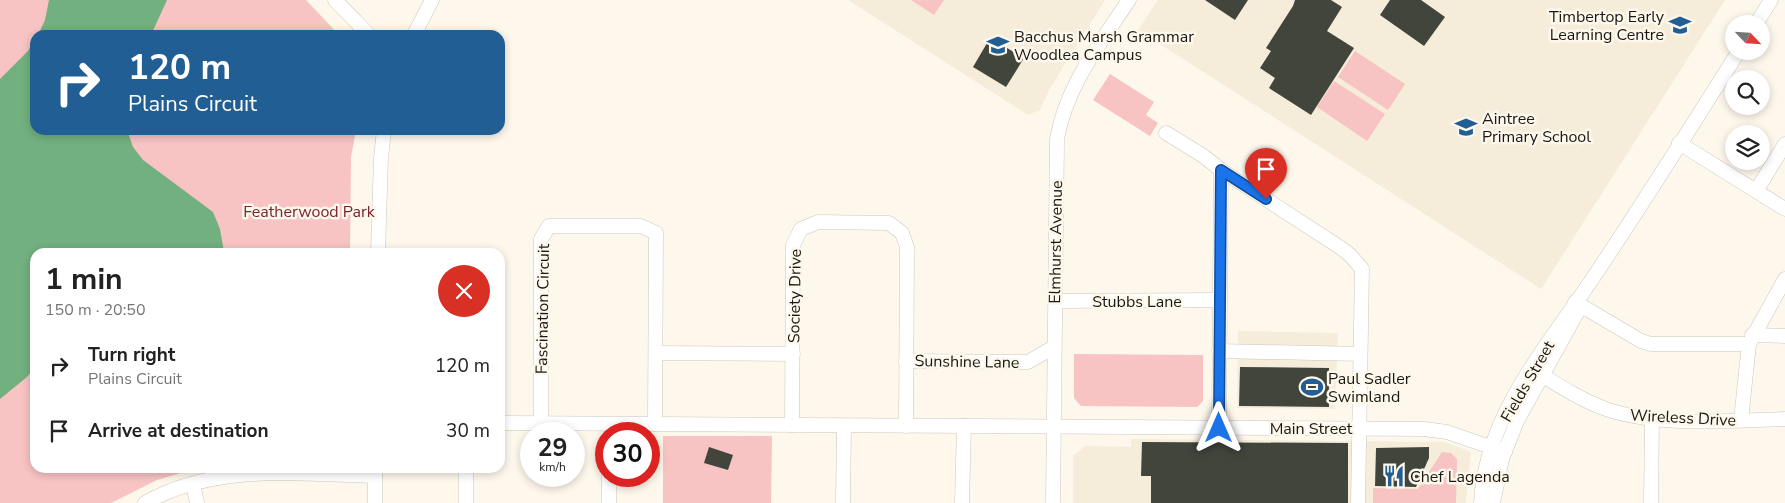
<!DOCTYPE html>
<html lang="en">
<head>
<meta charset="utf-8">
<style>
  body { margin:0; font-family:"Nunito Sans",sans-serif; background:#f6f6f6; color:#222; height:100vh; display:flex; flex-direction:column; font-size:19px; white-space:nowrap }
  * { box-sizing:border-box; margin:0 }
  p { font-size:16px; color:#767676 }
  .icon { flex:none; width:28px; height:28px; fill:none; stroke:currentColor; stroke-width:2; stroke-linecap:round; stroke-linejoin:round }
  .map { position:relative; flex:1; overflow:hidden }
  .details { position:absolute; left:30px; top:248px; width:475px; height:225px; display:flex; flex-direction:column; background:#fff; border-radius:15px; box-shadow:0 2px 8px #0003 }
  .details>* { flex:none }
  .top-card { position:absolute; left:30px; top:30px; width:475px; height:105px; border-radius:15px; box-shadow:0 2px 8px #0003; background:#205e94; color:#fff; overflow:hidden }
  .needle { width:32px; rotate:115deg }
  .controls { position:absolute; left:1725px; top:15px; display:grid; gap:10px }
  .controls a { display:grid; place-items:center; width:45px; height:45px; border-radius:50%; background:#fff; box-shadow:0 2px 8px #0003; font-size:25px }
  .speed { position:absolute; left:520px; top:422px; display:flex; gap:10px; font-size:25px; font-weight:700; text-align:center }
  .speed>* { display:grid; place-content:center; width:65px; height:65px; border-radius:50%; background:#fff; box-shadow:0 2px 8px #0003; line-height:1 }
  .speed small { font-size:12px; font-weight:400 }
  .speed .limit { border:8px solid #d22; background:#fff; color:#111 }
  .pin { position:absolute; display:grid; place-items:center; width:42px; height:42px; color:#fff; margin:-51px -21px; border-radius:50% 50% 50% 0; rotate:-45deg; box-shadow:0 0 5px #0007 }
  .pin .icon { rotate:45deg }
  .me { position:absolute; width:55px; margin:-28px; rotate:0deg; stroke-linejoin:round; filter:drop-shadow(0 0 4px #0008) }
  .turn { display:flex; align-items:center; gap:18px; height:105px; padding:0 15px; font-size:22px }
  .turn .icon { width:65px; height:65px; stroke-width:2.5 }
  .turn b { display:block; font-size:35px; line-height:42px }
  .round { display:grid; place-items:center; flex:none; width:52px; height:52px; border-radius:26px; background:#f6f6f6 }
  .headline { display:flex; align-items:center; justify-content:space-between; height:85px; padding:0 15px }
  h1 { font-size:30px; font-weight:700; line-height:38px }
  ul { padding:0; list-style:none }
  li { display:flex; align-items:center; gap:15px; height:65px; padding:0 15px }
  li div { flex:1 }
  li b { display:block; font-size:19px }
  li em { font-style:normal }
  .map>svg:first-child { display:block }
  .built { fill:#f6ecda }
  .green { fill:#f7c3c3 }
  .water { fill:#72b07f }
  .building { fill:#42453b }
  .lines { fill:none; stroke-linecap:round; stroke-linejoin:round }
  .minor-casing { stroke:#ccc7bc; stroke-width:15 }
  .minor { stroke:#fff; stroke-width:14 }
  .route-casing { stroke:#114b97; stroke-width:12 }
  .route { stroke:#1a73e8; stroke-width:9 }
  .labels { text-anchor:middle; stroke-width:5; stroke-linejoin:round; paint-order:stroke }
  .poi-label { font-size:16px; fill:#1a1814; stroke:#fdf7ec; text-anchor:start }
  .park-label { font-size:16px; fill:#7c212c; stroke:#fdf7ec }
  .street-label { font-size:16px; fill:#1a1814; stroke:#fdf7ec }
</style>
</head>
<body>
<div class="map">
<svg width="1785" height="503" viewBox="0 0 1785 503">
  <rect width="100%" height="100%" fill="#fdf7ec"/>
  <g class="built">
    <polygon points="848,0 1105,0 1049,90 1040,110 1028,115"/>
    <polygon points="1158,0 1725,0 1541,289 1138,30"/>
    <polygon points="1238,331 1338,333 1335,409 1237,408"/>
    <polygon points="1131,439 1444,442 1471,452 1466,503 1073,503 1073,456 1085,446 1131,447"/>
  </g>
  <g class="green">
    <polygon points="0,0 306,0 339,35 35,35 35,130 356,130 351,157 350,252 35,252 35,468 198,468 157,480 111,503 0,503"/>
    <polygon points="911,0 944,0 934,15"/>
    <polygon points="1355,51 1405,84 1388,110 1338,77"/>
    <polygon points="1110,74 1154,102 1146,115 1158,123 1150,136 1093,100"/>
    <polygon points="1334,81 1385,114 1367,141 1317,107"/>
    <polygon points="1074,354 1203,355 1203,401 1197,407 1081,406 1074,398"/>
    <polygon points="663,436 772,436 771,503 663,503"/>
    <polygon points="1442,452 1451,453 1457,459 1456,503 1373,503 1373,488 1418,489"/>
  </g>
  <g class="water">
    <polygon points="49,0 167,0 151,35 38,35 45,20"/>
    <polygon points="35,39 35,130 127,130 133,147 143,160 213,212 220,229 224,252 35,252 35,367 27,377 0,399 0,79 28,51"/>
  </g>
  <g class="building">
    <polygon points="1205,0 1248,0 1235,20"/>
    <polygon points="1295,0 1331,0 1342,7 1327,31 1354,48 1311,115 1269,88 1275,78 1260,68 1271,51 1266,48 1293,6"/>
    <polygon points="1390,0 1421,0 1445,17 1424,46 1380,15"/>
    <polygon points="990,38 1024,58 1006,87 973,67"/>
    <polygon points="1240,367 1329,368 1329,407 1239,406"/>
    <polygon points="1142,442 1348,443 1348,503 1151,503 1151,476 1141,476"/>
    <polygon points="709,447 733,455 728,470 704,463"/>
    <polygon points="1429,447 1429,458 1416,487 1375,486 1376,448"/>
  </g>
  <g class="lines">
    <g class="minor-casing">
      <g id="minor">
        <polyline points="335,0 369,35"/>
        <polyline points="1756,24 1771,0"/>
        <polyline points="414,35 432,0"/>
        <polyline points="1166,133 1202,155 1221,170"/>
        <polyline points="1679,143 1785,209"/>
        <polyline points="1756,191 1785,144"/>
        <polyline points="378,252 381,158 384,130"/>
        <polyline points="1055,301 1220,300"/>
        <polyline points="1575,302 1641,341 1651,344 1749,344"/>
        <polyline points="1752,335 1785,336"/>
        <polyline points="1219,351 1360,354"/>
        <polyline points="656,353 793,354"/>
        <polyline points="906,361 1028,362 1054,347"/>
        <path d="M1532 369C1555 383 1580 400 1606 409 1657 427 1731 421 1785 419"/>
        <polyline points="1741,420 1749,344 1785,279"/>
        <polyline points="500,423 1424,429 1447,432 1505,452"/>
        <polyline points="541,424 541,239 549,226 641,226 656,233 655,424"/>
        <polyline points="792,425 793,245 801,229 818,222 889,223 902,233 907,247 906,426"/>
        <polyline points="1219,428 1221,170 1341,248 1350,255 1362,269 1358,503"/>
        <polyline points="609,476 609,503"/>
        <polyline points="193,484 197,503"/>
        <path d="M145 503C214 463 300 474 375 476"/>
        <polyline points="375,503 375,468"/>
        <polyline points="466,503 466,468"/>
        <polyline points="843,503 844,426"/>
        <polyline points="962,503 964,426"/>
        <path d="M1053 503 1057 139C1066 86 1100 44 1129 0"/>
        <path d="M1481 503C1485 413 1552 341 1599 269 1647 197 1693 124 1739 51"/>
        <polyline points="1493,503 1502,459 1517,421 1578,311"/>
        <polyline points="1651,503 1652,419"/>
      </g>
    </g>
    <use href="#minor" class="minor"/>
  </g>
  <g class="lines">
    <g class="route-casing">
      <polyline id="route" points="1219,428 1221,170 1266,199"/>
    </g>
    <use href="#route" class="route"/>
  </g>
  <defs>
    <g id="school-bare" transform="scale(1.725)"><path d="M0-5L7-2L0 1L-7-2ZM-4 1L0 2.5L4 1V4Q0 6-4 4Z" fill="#205e94" stroke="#fdf7ec" stroke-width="2.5" paint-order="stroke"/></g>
    <g id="stadium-bare" transform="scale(1.725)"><path d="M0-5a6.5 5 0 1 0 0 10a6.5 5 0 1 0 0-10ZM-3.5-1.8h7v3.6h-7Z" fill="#205e94" stroke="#fdf7ec" stroke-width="2.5" paint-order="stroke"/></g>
    <g id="restaurant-bare" transform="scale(1.725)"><path d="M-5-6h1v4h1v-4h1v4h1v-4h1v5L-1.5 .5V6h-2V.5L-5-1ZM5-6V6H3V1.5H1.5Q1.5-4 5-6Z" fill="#205e94" stroke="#fdf7ec" stroke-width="2.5" paint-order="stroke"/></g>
  </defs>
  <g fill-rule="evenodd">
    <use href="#school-bare" x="1680" y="25"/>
    <use href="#school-bare" x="998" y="45"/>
    <use href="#school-bare" x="1466" y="127"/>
    <use href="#stadium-bare" x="1312" y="387"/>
    <use href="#restaurant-bare" x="1394" y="476"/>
  </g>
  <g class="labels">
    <g class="poi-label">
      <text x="1664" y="22" text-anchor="end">Timbertop Early<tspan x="1664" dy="18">Learning Centre</tspan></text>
      <text x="1014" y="42">Bacchus Marsh Grammar<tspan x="1014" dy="18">Woodlea Campus</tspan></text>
      <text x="1482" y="124">Aintree<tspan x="1482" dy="18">Primary School</tspan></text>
      <text x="1328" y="384">Paul Sadler<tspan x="1328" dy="18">Swimland</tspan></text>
      <text x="1410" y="482">Chef Lagenda</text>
    </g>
    <g class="park-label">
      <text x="309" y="217">Featherwood Park</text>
    </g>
    <g class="street-label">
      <text transform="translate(1055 242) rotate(-89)" y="6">Elmhurst Avenue</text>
      <text transform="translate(794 296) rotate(-89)" y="6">Society Drive</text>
      <text x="1137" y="307">Stubbs Lane</text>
      <text transform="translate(542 309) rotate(-89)" y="6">Fascination Circuit</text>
      <text transform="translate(967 361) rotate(1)" y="6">Sunshine Lane</text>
      <text transform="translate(1527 381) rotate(-60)" y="6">Fields Street</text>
      <text transform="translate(1683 417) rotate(3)" y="6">Wireless Drive</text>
      <text x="1311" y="434">Main Street</text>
    </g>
  </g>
</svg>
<div class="controls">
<a><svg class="needle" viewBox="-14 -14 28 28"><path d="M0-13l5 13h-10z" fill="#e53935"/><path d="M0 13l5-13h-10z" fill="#767676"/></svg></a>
<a><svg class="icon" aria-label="search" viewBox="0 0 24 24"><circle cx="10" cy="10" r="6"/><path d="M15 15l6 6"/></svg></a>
<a><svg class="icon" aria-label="layers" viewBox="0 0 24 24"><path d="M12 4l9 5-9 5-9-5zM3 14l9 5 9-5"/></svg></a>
</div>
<div class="speed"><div>29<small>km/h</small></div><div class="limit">30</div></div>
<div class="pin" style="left:1266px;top:199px;background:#d93025"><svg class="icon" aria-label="arrive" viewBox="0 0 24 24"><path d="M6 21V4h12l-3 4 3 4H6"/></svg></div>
<svg class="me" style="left:1219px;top:428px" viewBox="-20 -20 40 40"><path d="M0-17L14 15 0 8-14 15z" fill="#1a73e8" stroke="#fff" stroke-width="4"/></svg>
<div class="top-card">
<div class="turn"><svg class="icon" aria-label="right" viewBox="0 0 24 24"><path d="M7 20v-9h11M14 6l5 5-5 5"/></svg><div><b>120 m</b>Plains Circuit</div></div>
</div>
<section class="details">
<div class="headline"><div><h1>1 min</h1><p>150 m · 20:50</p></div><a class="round" style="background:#d93025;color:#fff"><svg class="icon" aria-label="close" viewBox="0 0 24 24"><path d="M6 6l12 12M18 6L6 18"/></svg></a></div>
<ul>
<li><svg class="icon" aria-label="right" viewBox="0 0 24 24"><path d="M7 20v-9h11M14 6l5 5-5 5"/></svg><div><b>Turn right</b><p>Plains Circuit</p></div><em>120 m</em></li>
<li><svg class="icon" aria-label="arrive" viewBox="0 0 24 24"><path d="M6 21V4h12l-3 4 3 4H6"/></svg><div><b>Arrive at destination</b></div><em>30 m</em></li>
</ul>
</section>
</div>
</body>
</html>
